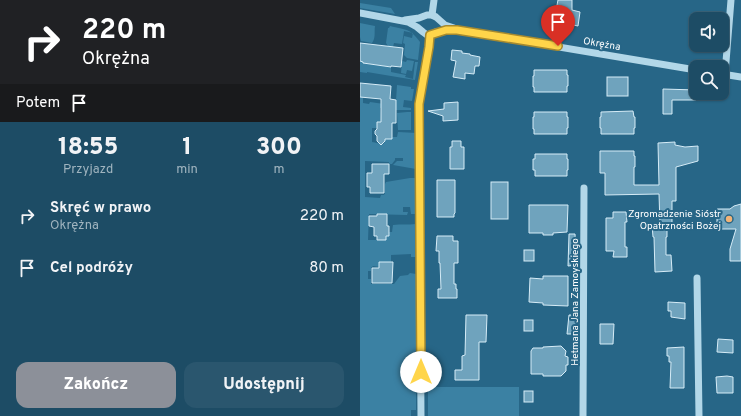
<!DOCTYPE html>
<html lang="pl">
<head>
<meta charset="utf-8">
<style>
  body { margin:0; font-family:Overpass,sans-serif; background:#2a566e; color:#f1f3f6; height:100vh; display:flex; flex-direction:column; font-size:15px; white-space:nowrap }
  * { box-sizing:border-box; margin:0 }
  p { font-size:13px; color:#a0b4bf }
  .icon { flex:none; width:22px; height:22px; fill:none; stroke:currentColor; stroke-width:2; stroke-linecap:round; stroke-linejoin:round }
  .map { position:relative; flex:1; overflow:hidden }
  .sheet { display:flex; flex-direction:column; background:#1d4c65; width:360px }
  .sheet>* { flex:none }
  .banner { background:#202124; color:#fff; overflow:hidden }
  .tools { position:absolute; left:329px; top:12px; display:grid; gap:8px }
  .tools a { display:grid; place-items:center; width:40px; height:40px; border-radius:8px; background:#1d4c65; box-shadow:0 1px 3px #0004,0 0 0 1px #3b6379; font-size:20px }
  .pin { position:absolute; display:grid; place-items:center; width:34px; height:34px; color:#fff; margin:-41px -17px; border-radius:50% 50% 50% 0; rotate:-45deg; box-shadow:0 0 4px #0007 }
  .pin .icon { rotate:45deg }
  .me { position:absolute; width:44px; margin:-22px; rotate:0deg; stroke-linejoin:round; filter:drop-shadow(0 0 3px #0008) }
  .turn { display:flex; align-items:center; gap:14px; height:84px; padding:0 16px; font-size:18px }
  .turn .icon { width:52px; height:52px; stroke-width:2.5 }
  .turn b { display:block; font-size:28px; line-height:34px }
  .then { display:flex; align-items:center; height:38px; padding:0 16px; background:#0003; gap:8px; font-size:15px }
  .eta { display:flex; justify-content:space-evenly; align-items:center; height:68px; text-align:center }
  .eta b { font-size:24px; font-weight:800; line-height:28px }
  .action { display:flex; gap:8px; margin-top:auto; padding:8px 16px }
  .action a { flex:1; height:46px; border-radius:12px; background:#8c9099; color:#fff; font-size:16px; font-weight:800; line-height:46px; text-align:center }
  .action a+a { background:#2a566e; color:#f1f3f6 }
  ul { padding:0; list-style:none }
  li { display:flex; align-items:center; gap:12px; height:52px; padding:0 16px }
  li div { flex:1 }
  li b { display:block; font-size:15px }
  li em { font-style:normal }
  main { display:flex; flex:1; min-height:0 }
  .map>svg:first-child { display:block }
  .green { fill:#3b81a3 }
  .building { fill:#6fa3bd; stroke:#d6ecf7 }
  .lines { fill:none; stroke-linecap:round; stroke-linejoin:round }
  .minor { stroke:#b2d7e8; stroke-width:7 }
  .route-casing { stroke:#a68a30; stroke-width:10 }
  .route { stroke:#ffd54a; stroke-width:7 }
  .poi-dot { fill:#f1b378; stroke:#276687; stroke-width:1.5 }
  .labels { text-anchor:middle; stroke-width:4; stroke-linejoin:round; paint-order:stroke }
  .street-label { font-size:10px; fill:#fff; stroke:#276687 }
  .poi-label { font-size:10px; fill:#fff; stroke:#276687; text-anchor:end }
</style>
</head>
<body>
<main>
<section class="sheet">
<div class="banner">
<div class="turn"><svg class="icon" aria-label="right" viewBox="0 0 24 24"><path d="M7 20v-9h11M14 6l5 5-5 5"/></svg><div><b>220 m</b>Okrężna</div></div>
<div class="then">Potem<svg class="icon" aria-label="arrive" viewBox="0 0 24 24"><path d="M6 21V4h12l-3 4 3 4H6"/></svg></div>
</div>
<div class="eta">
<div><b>18:55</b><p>Przyjazd</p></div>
<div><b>1</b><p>min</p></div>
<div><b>300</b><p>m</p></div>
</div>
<ul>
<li><svg class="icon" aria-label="right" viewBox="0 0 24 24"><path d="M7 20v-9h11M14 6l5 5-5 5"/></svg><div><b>Skręć w prawo</b><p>Okrężna</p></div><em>220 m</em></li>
<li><svg class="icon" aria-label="arrive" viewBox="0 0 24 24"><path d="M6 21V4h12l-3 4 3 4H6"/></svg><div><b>Cel podróży</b></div><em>80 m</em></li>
</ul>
<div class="action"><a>Zakończ</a><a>Udostępnij</a></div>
</section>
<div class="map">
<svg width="381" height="416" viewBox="0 0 381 416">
  <rect width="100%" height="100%" fill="#276687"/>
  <g class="green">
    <polygon points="0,3 31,8 35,14 0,8"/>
    <path d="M0 23 15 26C14 32 16 38 12 43L1 41 0 37Z"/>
    <path d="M30 26C46 30 50 28 60 42L58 60 47 58 44 55 45 44 43 43 44 36 52 38 53 33 44 31 42 44 34 43 33 47 28 46 26 43 28 28H29Z"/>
    <polygon points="47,60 54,61 52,71 47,70 46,74 41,73 42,61 46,62"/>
    <polygon points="0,61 3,62 3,63 31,67 31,72 46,75 45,77 53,79 55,62 58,62 55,80 7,72 7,73 0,72"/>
    <path d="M37 85 51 87V89H54L52 101 44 100 43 107 51 108V110H28V108H20L21 122H17V128H12V142L23 144 25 142V139H32V137H37L38 132 57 133 56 169 33 165 37 161H43V158H35V160L32 164H29V162L5 161V197L20 198 21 195H24L25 193V184L26 182 50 178H56V214H51L50 207H43V212H48L47 215C34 215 22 214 9 214L8 240H26V236H29V232H32L33 225C41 224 48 225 56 224L57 257H51V254L31 255V262H19V267L13 266 11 268V271H8V279H11V284H34L40 276 48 275 50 273 56 274V410H51V416H0V97H3V103L9 104 10 102 31 105 36 101Z"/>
    <polygon points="47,112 51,112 51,130 38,130 37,113"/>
    <rect x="68" y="387" width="91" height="29"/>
  </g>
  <g class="building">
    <polygon points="198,0 212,0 212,10 220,12 218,26 194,21"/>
    <polygon points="0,43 43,48 41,67 31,66 31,67 3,63 3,62 0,61"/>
    <polygon points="92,50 102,51 102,53 110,54 110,55 120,57 119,66 115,66 114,74 105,73 105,79 93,77 96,61 91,60"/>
    <polygon points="174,70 207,70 207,75 208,75 208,86 207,86 207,92 174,92 174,87 173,87 173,76 174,76"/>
    <rect x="247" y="77" width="21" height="19"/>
    <polygon points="0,83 31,86 30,99 36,100 36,123 32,123 32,139 25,139 25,141 21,145 17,141 17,136 15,134 15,131 17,129 17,122 21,122 21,99 0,97"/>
    <polygon points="303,89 336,90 336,100 312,100 312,114 303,114"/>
    <polygon points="98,102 98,120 83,121 83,116 68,111 84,109 84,103"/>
    <polygon points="273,111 274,117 275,117 275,128 274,128 274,134 241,134 241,128 240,128 240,117 241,117 241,112"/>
    <polygon points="174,112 207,112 207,117 208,117 208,128 207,128 207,134 174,134 174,129 173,129 173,117 174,117"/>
    <polygon points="92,141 101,141 101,147 104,147 104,169 90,169 90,147 92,147"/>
    <polygon points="315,142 315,145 325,147 338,146 338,161 316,167 316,201 312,201 312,225 307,225 307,237 306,237 306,255 311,255 312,271 295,272 294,237 293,237 292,225 300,225 299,194 245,195 245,173 240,173 240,151 274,151 274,156 275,156 275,167 274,167 274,185 299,185 298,143"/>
    <polygon points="175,154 207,154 207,159 208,159 208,170 207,170 207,176 175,176 175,170 173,170 173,159 175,159"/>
    <polygon points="12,164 29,164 29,174 24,174 24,193 10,193 10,187 7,187 7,173 12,173"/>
    <polygon points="77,180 95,180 95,213 94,214 94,217 77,217"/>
    <rect x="131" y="182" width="17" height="37"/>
    <polygon points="381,204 381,261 370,261 370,249 376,229 357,229 357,209 370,209 374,206"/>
    <polygon points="169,205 208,205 207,232 193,233 193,235 183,235 183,233 169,233"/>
    <polygon points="253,212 266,212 267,222 265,222 265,247 267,247 267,257 253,257 254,251 246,251 246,218 253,218"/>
    <polygon points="17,214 27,214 27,226 29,226 29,236 26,236 26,240 17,240 17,236 14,236 14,227 9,226 9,216 17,216"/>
    <polygon points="209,234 215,234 217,265 208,266"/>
    <polygon points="77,236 93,236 93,241 98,241 98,263 94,263 94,284 96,284 96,289 97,289 97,298 78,298 78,289 81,289 80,263 79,263 79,251 76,251"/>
    <rect x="164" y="250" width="10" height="11"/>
    <polygon points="19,262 33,262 32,283 12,283 12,268 19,268"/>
    <polygon points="183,276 208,276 208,306 183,305 183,303 169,302 170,278 183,279"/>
    <polygon points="308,302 325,303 325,319 311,317 311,311 308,311"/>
    <polygon points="106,315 127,315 126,342 119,342 119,380 95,380 95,370 102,370 102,356 105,355"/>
    <polygon points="209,315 216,315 216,334 207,334"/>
    <rect x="164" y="320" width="9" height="11"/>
    <polygon points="240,324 254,324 253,344 240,344"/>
    <polygon points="358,339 373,340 373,353 357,352"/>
    <polygon points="201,346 206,351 205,356 208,357 208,365 206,365 206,371 201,376 183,376 183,374 171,374 171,351 173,348 183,348 183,347"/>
    <polygon points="324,347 324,388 310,388 311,362 309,362 309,356 307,356 307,348"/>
    <polygon points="367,376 373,377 373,393 357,393 356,377"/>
    <rect x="164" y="391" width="9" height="11"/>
  </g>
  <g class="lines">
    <g class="minor">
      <polyline points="0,13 48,22 57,27 63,32 67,35 72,34 76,32 86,30 97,30 336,70"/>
      <polyline points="72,15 74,0"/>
      <polyline points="45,20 59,18 67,15 72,15 76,17 85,25 94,28"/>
      <polyline points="362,74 381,77"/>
      <polyline points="365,74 371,0"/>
      <polyline points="337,278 339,416"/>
      <polyline points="61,416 59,104 69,47 70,35"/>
      <polyline points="223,416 224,188"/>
    </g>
  </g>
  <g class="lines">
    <g class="route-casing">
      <polyline id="route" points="61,372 59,104 69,47 70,35 86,30 97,30 198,46"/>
    </g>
    <use href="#route" class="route"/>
  </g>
  <circle class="poi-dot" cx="369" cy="219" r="4"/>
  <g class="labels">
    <g class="street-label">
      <text transform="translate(242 43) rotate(10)" y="4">Okrężna</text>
      <text transform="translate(214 302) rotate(-90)" y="4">Hetmana Jana Zamoyskiego</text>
    </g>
    <g class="poi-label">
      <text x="361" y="217">Zgromadzenie Sióstr<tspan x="361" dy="12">Opatrzności Bożej</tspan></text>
    </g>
  </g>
</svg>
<div class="tools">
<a><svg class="icon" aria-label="sound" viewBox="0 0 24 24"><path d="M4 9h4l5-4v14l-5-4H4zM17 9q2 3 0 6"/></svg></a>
<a><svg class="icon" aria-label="search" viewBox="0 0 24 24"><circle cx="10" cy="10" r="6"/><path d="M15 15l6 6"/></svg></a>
</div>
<div class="pin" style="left:198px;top:46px;background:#d93025"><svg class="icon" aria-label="arrive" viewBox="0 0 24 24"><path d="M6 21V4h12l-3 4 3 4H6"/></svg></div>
<svg class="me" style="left:61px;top:372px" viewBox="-20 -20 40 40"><circle r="19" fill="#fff"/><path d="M0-13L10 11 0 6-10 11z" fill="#ffd54a"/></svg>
</div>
</main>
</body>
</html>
